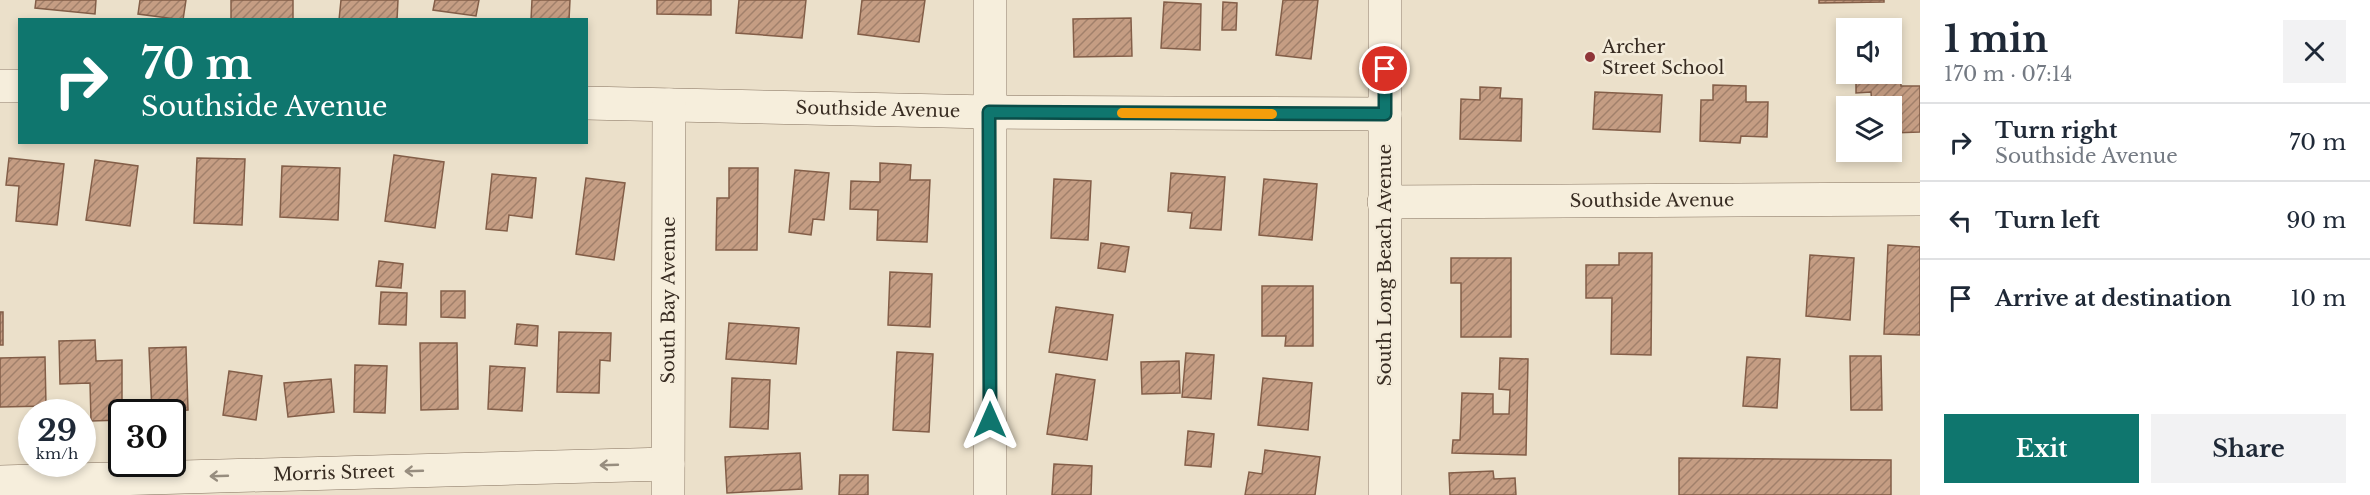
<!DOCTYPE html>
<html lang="en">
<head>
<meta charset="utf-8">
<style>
  body { margin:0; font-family:"Libre Baskerville",serif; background:#f2f2f3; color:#1f2937; height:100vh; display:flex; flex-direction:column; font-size:22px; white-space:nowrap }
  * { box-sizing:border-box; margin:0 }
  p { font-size:20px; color:#747a83 }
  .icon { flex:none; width:33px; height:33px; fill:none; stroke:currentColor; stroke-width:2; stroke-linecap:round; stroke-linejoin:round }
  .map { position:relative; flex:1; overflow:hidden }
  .side { display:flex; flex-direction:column; background:#fff; width:450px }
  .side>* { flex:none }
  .hud { position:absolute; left:18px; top:18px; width:570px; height:126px; border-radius:0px; box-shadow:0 3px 9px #0003; background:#0f766e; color:#fff; overflow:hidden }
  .tools { position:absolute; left:1836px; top:18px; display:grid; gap:12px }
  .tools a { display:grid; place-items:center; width:66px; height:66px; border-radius:0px; background:#fff; box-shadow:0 3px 9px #0003; font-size:30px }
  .speed { position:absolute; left:18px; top:399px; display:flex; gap:12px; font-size:30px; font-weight:700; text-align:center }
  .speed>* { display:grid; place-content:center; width:78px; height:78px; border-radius:50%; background:#fff; box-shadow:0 3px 9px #0003; line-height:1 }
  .speed small { font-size:15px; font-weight:400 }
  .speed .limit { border:3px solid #111; border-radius:9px; background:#fff; color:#111 }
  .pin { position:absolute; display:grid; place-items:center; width:51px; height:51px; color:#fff; margin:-26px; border:3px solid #fff; border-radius:50%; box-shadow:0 2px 6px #0007 }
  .me { position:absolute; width:66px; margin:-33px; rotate:0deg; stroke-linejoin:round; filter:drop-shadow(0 0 4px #0008) }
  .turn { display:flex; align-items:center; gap:21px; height:126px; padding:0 24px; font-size:27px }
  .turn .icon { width:78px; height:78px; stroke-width:2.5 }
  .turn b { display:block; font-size:42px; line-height:51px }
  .round { display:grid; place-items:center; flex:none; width:63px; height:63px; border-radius:0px; background:#f2f2f3 }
  .head { display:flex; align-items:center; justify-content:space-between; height:102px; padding:0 24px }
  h1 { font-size:36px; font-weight:700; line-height:45px }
  .action { display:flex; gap:12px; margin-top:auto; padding:12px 24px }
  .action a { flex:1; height:69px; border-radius:0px; background:#0f766e; color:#fff; font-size:24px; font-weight:700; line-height:69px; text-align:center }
  .action a+a { background:#f2f2f3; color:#1f2937 }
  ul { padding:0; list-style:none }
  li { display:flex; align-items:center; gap:18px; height:78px; padding:0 24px; border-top:2px solid #e0e1e3 }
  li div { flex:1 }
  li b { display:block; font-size:22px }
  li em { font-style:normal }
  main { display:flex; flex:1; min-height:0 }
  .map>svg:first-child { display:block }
  .building { fill:url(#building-hatch); stroke:#835e48; stroke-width:1.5 }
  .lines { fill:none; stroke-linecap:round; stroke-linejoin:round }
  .street-casing { stroke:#867360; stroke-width:34 }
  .street { stroke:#f6eedc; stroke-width:33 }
  .oneway { stroke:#978d7f }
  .route-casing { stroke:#0a4d48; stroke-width:15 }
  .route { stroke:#0f766e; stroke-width:10 }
  .slow { stroke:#f59e0b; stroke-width:10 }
  .poi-dot { fill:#8f3538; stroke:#f3ebd9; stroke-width:2 }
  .labels { text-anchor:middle; stroke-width:5; stroke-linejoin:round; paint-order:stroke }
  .poi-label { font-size:18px; fill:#382c22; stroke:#f3ebd9; text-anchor:start }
  .street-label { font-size:18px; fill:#382c22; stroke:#f3ebd9 }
</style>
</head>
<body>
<main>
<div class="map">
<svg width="1920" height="495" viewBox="0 0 1920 495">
  <defs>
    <pattern id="building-hatch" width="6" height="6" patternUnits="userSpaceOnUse" patternTransform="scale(1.5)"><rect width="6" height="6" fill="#c59d83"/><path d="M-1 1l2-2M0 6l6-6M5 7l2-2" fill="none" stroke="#a1806b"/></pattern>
  </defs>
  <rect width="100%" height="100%" fill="#ebe0ca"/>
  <g class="building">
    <polygon points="36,0 96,0 95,14 35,8"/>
    <polygon points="140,0 186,0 183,20 138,14"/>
    <rect x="231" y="0" width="62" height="20"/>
    <polygon points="341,0 398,0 397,20 339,20"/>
    <polygon points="435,0 479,0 476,16 433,10"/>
    <polygon points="532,0 570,0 569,20 531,20"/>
    <polygon points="657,0 711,0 711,15 657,14"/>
    <polygon points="739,0 806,0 802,38 736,33"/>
    <polygon points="862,0 925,0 919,42 858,34"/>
    <polygon points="1283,0 1318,0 1311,59 1276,55"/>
    <polygon points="1819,0 1884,0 1884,2 1819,3"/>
    <polygon points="1164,2 1201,4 1200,50 1161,48"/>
    <polygon points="1223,2 1237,3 1236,30 1222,30"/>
    <polygon points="1131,18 1132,56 1074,57 1073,19"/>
    <polygon points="1892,61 1900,61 1901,86 1920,86 1920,132 1892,133 1892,106 1872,106 1871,92 1856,93 1856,74 1892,74"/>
    <polygon points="1713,85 1746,86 1746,102 1768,102 1767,137 1741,136 1740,143 1700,141 1701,100 1713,100"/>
    <polygon points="1480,87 1501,88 1500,98 1522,99 1521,141 1460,139 1461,99 1480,100"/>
    <polygon points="1595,92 1662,95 1660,132 1593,129"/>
    <polygon points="394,155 444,162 435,228 385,221"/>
    <polygon points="9,158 64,164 57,225 16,221 19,186 6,185"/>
    <polygon points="197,158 245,159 242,225 194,223"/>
    <polygon points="95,160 138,166 130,226 86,220"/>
    <polygon points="880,163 911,165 910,180 930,180 927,242 877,240 878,210 850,209 851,181 880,182"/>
    <polygon points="282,166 340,168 338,220 280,217"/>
    <polygon points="729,168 758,168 757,250 716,250 717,198 729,198"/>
    <polygon points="795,170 829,173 824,220 813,219 811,235 789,232"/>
    <polygon points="1171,173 1225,177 1221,230 1190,228 1192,213 1168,211"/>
    <polygon points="492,174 536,178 532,218 509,215 507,231 486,229"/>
    <polygon points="586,178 625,183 614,260 576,254"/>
    <polygon points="1054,179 1091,181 1088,240 1051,238"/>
    <polygon points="1264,179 1317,184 1312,240 1259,235"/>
    <polygon points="1101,243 1129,247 1125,272 1098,268"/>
    <polygon points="1888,245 1920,247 1920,335 1884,334"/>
    <polygon points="1619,253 1652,253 1651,355 1611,354 1612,298 1586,298 1586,265 1619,265"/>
    <polygon points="1810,255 1854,258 1850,320 1806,316"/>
    <polygon points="1451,258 1511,258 1511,337 1461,337 1461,283 1451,283"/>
    <polygon points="379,261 403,264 401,288 376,286"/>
    <polygon points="890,272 932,274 930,327 888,325"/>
    <polygon points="1262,286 1313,286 1313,346 1285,346 1286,336 1262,336"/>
    <polygon points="441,291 465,291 465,318 441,317"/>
    <polygon points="381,292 407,293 406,325 379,324"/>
    <polygon points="1056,307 1113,315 1107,360 1049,352"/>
    <rect x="0" y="312" width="3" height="33"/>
    <polygon points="729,323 799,328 796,364 726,359"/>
    <polygon points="517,324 538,326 537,346 515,344"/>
    <polygon points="559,332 611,333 610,361 600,360 599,393 557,392"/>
    <polygon points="95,340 96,361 122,360 122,420 91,421 90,383 60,384 59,341"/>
    <polygon points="420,343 457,343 458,409 421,410"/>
    <polygon points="186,347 188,410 152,412 149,348"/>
    <polygon points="897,352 933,354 929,432 893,430"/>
    <polygon points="1186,353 1214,355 1211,399 1182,397"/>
    <polygon points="1850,356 1881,356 1882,410 1851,410"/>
    <polygon points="45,357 46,406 0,407 0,358"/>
    <polygon points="1747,357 1780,359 1777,408 1743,406"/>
    <polygon points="1500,358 1528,359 1526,455 1452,453 1453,440 1460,440 1462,393 1493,394 1493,414 1509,414 1510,390 1499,389"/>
    <polygon points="1179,361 1180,393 1142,394 1141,362"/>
    <polygon points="355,365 387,366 385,413 354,412"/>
    <polygon points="490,366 525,368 522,411 488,409"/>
    <polygon points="229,371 262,376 256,420 223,415"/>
    <polygon points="1056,374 1095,380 1087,440 1047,434"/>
    <polygon points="732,378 770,380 768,429 730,427"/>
    <polygon points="1263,378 1312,383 1308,430 1258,425"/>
    <polygon points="331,379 334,412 288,417 284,383"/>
    <polygon points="1188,431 1214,434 1211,467 1185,465"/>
    <polygon points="1265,450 1320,457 1315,495 1245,495 1249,472 1262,474"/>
    <polygon points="800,453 802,489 727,493 725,457"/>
    <polygon points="1679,458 1891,460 1891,495 1679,495"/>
    <polygon points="1054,464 1092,466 1091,495 1052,495"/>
    <polygon points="1493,471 1494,479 1515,478 1516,495 1450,495 1449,473"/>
    <polygon points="840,475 868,475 868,495 839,495"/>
  </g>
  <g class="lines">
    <g class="street-casing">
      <g id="street">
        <polyline points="1385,0 1385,495"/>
        <polyline points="0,86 20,86"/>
        <path id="s1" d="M586 103 989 112 1385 114"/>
        <path id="s2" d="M1384 202 1920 199"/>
        <path id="s3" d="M0 482 668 464"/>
        <path id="s4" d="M668 495 669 105"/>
        <polyline points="990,495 990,0"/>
      </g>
    </g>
    <use href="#street" class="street"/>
  </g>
  <defs><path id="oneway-shaft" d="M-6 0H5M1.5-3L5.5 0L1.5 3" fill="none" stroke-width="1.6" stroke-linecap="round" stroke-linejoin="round" transform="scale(1.5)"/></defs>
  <g class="oneway">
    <use href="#oneway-shaft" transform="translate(609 465) rotate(178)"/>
    <use href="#oneway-shaft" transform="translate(414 471) rotate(178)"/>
    <use href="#oneway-shaft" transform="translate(219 476) rotate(178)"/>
  </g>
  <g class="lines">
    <g class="route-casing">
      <polyline id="route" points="990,420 989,112 1385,114 1385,69"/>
    </g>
    <use href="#route" class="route"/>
    <polyline class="slow" points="1122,113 1272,114"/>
  </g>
  <circle class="poi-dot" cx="1590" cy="57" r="6"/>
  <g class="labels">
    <g class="poi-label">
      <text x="1602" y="53">Archer<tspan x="1602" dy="21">Street School</tspan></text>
    </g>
    <g class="street-label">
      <text dy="6" stroke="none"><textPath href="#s1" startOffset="292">Southside Avenue</textPath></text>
      <text dy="6" stroke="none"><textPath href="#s2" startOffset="268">Southside Avenue</textPath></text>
      <text transform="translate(1385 265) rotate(-90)" y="6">South Long Beach Avenue</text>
      <text dy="6" stroke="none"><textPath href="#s4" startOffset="195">South Bay Avenue</textPath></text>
      <text dy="6" stroke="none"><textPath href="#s3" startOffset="334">Morris Street</textPath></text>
    </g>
  </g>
</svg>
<div class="tools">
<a><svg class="icon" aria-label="sound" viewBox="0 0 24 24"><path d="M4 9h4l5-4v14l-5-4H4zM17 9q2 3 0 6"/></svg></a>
<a><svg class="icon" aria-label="layers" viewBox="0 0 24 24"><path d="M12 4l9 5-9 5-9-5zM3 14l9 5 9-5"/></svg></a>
</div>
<div class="speed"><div>29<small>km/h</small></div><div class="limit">30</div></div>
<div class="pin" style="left:1385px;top:69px;background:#d93025"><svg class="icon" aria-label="arrive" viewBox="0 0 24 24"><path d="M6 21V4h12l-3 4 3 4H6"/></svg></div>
<svg class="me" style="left:990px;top:420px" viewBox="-20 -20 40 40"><path d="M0-17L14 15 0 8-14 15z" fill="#0f766e" stroke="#fff" stroke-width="4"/></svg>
<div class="hud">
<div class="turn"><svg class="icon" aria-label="right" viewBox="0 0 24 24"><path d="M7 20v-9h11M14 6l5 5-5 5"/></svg><div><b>70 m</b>Southside Avenue</div></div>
</div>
</div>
<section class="side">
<div class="head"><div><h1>1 min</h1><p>170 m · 07:14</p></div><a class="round"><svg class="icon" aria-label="close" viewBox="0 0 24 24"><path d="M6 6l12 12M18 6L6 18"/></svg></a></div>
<ul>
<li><svg class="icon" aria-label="right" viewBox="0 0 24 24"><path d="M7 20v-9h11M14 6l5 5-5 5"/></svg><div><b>Turn right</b><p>Southside Avenue</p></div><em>70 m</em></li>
<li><svg class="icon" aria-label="left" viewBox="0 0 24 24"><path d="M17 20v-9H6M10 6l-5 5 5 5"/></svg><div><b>Turn left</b></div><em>90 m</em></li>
<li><svg class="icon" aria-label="arrive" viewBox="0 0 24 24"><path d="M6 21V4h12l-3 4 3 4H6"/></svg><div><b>Arrive at destination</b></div><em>10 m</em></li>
</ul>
<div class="action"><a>Exit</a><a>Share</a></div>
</section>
</main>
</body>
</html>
